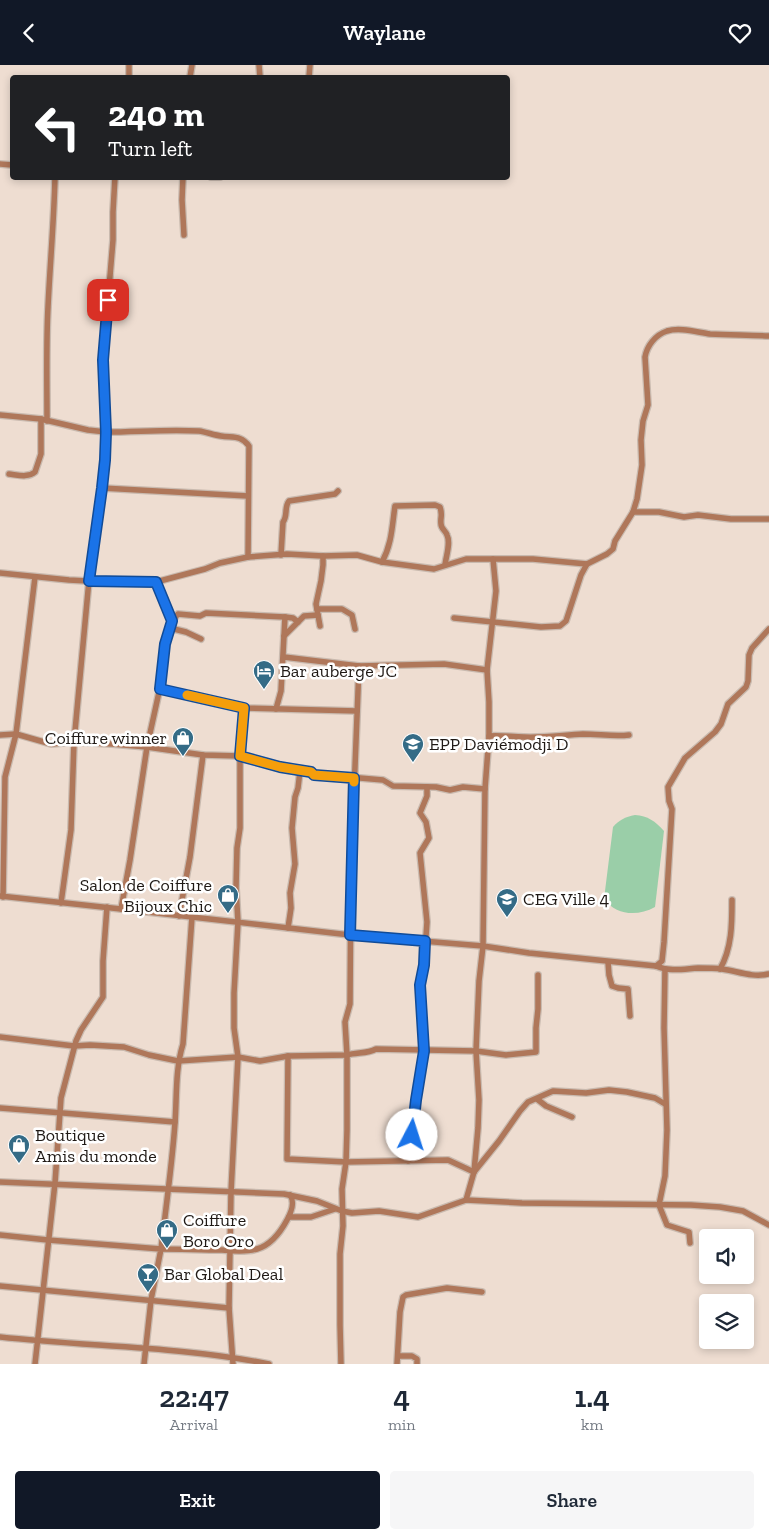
<!DOCTYPE html>
<html lang="en">
<head>
<meta charset="utf-8">
<style>
  body { margin:0; font-family:"Zilla Slab",serif; background:#f6f6f7; color:#1f2937; height:100vh; display:flex; flex-direction:column; font-size:19px; white-space:nowrap }
  * { box-sizing:border-box; margin:0 }
  p { font-size:16px; color:#747a83 }
  .icon { flex:none; width:28px; height:28px; fill:none; stroke:currentColor; stroke-width:2; stroke-linecap:round; stroke-linejoin:round }
  .map { position:relative; height:1299px; overflow:hidden }
  .sheet { display:flex; flex-direction:column; background:#fff; flex:1 }
  .sheet>* { flex:none }
  .guide { position:absolute; left:10px; top:10px; width:500px; height:105px; border-radius:5px; box-shadow:0 2px 8px #0003; background:#202124; color:#fff; overflow:hidden }
  .tools { position:absolute; left:699px; top:1164px; display:grid; gap:10px }
  .tools a { display:grid; place-items:center; width:55px; height:55px; border-radius:5px; background:#fff; box-shadow:0 2px 8px #0003; font-size:25px }
  .pin { position:absolute; display:grid; place-items:center; width:42px; height:42px; color:#fff; margin:-21px; border-radius:10px; box-shadow:0 2px 8px #0006 }
  .me { position:absolute; width:55px; margin:-28px; rotate:5deg; stroke-linejoin:round; filter:drop-shadow(0 0 4px #0008) }
  .turn { display:flex; align-items:center; gap:18px; height:105px; padding:0 15px; font-size:22px }
  .turn .icon { width:65px; height:65px; stroke-width:2.5 }
  .turn b { display:block; font-size:35px; line-height:42px }
  .eta { display:flex; justify-content:space-evenly; align-items:center; height:85px; text-align:center }
  .eta b { font-size:30px; font-weight:600; line-height:35px }
  .action { display:flex; gap:10px; margin-top:auto; padding:10px 15px }
  .action a { flex:1; height:58px; border-radius:5px; background:#111827; color:#fff; font-size:20px; font-weight:600; line-height:58px; text-align:center }
  .action a+a { background:#f6f6f7; color:#1f2937 }
  header { display:flex; justify-content:space-between; align-items:center; height:65px; padding:0 15px; background:#111827; color:#fff; font-size:22px; font-weight:600 }
  .map>svg:first-child { display:block }
  .garden { fill:#9acea8 }
  .lines { fill:none; stroke-linecap:round; stroke-linejoin:round }
  .minor-casing { stroke:#c9baaf; stroke-width:8 }
  .minor { stroke:#af775a; stroke-width:5.5 }
  .route-casing { stroke:#114b97; stroke-width:12 }
  .route { stroke:#1a73e8; stroke-width:9 }
  .slow { stroke:#f59e0b; stroke-width:9 }
  .labels { text-anchor:middle; stroke-width:5; stroke-linejoin:round; paint-order:stroke }
  .poi-label { font-size:18px; fill:#1f1915; stroke:#fff; text-anchor:start }
</style>
</head>
<body>
<header><svg class="icon" aria-label="back" viewBox="0 0 24 24"><path d="M15 5l-7 7 7 7"/></svg>Waylane<svg class="icon" aria-label="heart" viewBox="0 0 24 24"><path d="M12 20l-8-8c-3-5 5-10 8-4 3-6 11-1 8 4z"/></svg></header>
<div class="map">
<svg width="769" height="1299" viewBox="0 0 769 1299">
  <rect width="100%" height="100%" fill="#eeddd1"/>
  <path class="garden" d="M635 750C648 751 655 756 664 766L655 842C637 852 616 850 604 834L613 762C619 755 625 752 635 750Z"/>
  <g class="lines">
    <g class="minor-casing">
      <g id="minor">
        <polyline points="129,0 129,12"/>
        <polyline points="259,0 260,12"/>
        <polyline points="190,12 192,0"/>
        <polyline points="309,12 310,0"/>
        <polyline points="0,99 12,100"/>
        <path d="M115 112 113 147V175L103 295 106 367C137 367 168 364 199 366 206 367 214 370 221 371 233 373 241 370 249 381L248 492"/>
        <polyline points="183,112 182,135 184,170"/>
        <polyline points="211,112 220,112"/>
        <polyline points="0,350 41,354 88,365 106,367 102,423 89,515 74,677 71,765 61,838"/>
        <path d="M47 356C47 318 46 280 48 242 50 199 54 156 55 112"/>
        <path d="M9 409C18 410 28 413 35 407L41 389V354"/>
        <polyline points="102,423 248,431"/>
        <path d="M633 447 637 434 642 400 641 375 643 356 648 340 645 292C647 281 655 270 667 266 680 262 696 267 710 269 730 270 749 270 769 271"/>
        <path d="M281 490 283 457C288 451 284 442 289 436L335 429 338 426"/>
        <path d="M382 497C392 479 392 461 395 441L435 440 440 442C443 451 440 452 441 459 441 464 446 466 447 470 451 478 446 491 445 500"/>
        <polyline points="0,508 69,515 124,518 156,517 205,504 220,498 248,492 287,489 323,491 357,490 382,497 434,504 466,494 533,494 587,499 607,489 613,484 615,476 633,447 659,447 684,452 698,450 731,454 769,454"/>
        <polyline points="317,544 342,544 352,550 355,564"/>
        <polyline points="454,553 541,562 560,561 566,556 581,510 587,499"/>
        <polyline points="172,556 178,549 200,551 206,548 285,552 293,553 298,557"/>
        <polyline points="320,561 316,539 321,516 323,500 323,491"/>
        <polyline points="170,563 186,567 201,574"/>
        <polyline points="284,571 304,551 318,550"/>
        <polyline points="284,592 359,601 444,599 487,605"/>
        <polyline points="160,624 244,643 357,646"/>
        <polyline points="276,644 281,626 285,552"/>
        <polyline points="0,670 16,669 51,679 74,677 112,679 147,682 203,690 240,691 280,702 311,707 314,709 383,715 393,721 436,722 450,725 463,722 485,724"/>
        <path d="M489 671C501 670 512 672 524 672 543 673 563 670 583 669 599 669 614 672 629 670"/>
        <path d="M0 831 121 844 350 870 483 881 529 888 656 901C670 907 683 904 698 903 706 903 714 903 722 904 737 906 753 913 768 909"/>
        <polyline points="3,832 5,712 16,669 35,512"/>
        <polyline points="121,844 130,795 147,682 161,618 165,579 172,556 156,517"/>
        <polyline points="179,851 190,792 203,690"/>
        <path d="M192 852 183 979C175 1005 177 1031 175 1058 172 1100 166 1142 161 1184 181 1184 202 1185 222 1185 233 1186 247 1187 257 1184 271 1180 280 1168 287 1155 291 1148 295 1137 290 1130"/>
        <polyline points="288,863 291,843 290,828 295,799 292,763 295,732 298,723 300,706"/>
        <polyline points="608,897 609,910 612,921 618,923 628,924 630,951"/>
        <polyline points="656,901 662,896 664,877 672,744 669,736 668,722 685,693 715,667 721,659 728,639 746,622 748,616 749,590 752,583 769,564"/>
        <polyline points="665,904 664,963 667,1065 665,1111 659,1140 667,1160 689,1167 690,1178"/>
        <path d="M720 904C732 883 732 859 732 835"/>
        <path d="M0 972 74 981 90 980 124 982 149 990 178 996 238 992 260 996 288 991 347 990C357 987 367 989 376 984L476 986 506 990 536 987V963L538 944V910"/>
        <polyline points="288,991 287,1094 346,1097 448,1095 474,1107"/>
        <polyline points="537,1034 546,1041 572,1052"/>
        <polyline points="0,1043 175,1057"/>
        <polyline points="408,1096 413,1070 415,1035 424,986 420,920 424,900 427,857 420,788 429,773 426,757 420,748 427,731 427,722"/>
        <polyline points="474,1107 499,1076 520,1046 528,1037 553,1026 586,1028 609,1025 627,1027 655,1033 665,1039"/>
        <polyline points="0,1117 284,1129 317,1136 342,1146 352,1148 379,1146 418,1152 466,1135 474,1107 478,1063 479,1035 476,986 479,916 483,881 485,724 489,671 489,637 487,605 496,526 493,494"/>
        <polyline points="466,1135 522,1138 691,1140 720,1142 743,1146 769,1160"/>
        <polyline points="289,1152 311,1152 335,1144"/>
        <polyline points="0,1170 48,1175 161,1184 151,1235 144,1299"/>
        <polyline points="0,1221 229,1243"/>
        <path d="M0 1272C90 1282 180 1281 269 1299"/>
        <polyline points="398,1291 412,1291 417,1294 417,1299"/>
        <polyline points="35,1299 55,1118 61,1033 76,976 81,965 103,932 103,896 107,842"/>
        <polyline points="233,1299 229,1243 230,1186 231,1127 238,992 234,963 234,928 238,857 236,823 237,783 240,763 240,691 244,643"/>
        <polyline points="341,1299 340,1260 340,1189 343,1161 342,1124 346,1097 347,1065 347,990 345,957 350,939 351,803 359,601"/>
        <polyline points="397,1299 400,1247 403,1232 406,1230 447,1223 482,1227"/>
      </g>
    </g>
    <use href="#minor" class="minor"/>
  </g>
  <g class="lines">
    <g class="route-casing">
      <polyline id="route" points="108,235 103,295 106,367 105,395 102,423 89,516 156,517 172,556 165,579 160,624 244,643 240,691 280,702 311,707 314,710 354,713 350,870 425,876 424,900 420,920 424,986 416,1035 412,1070"/>
    </g>
    <use href="#route" class="route"/>
    <polyline class="slow" points="187,630 244,643 240,691 280,702 311,707 314,710 354,713 354,717"/>
  </g>
  <defs>
    <g id="hotel-pin" transform="scale(1.125)"><path d="M0 17L-7.5 6A9.5 9.5 0 1 1 7.5 6Z" fill="#346b86" stroke="#fff"/><path d="M-6-4.5h1.5V1H6V5H4.5V3h-9V5H-6ZM-4 0a1.8 1.8 0 1 1 3.6 0ZM.5 0V-2.5h3Q6-2.5 6 0Z" fill="#fff"/></g>
    <g id="shop-pin" transform="scale(1.125)"><path d="M0 17L-7.5 6A9.5 9.5 0 1 1 7.5 6Z" fill="#346b86" stroke="#fff"/><path d="M-5-2.5h2.3a2.7 3.5 0 0 1 5.4 0H5L5.5 6h-11ZM-1.5-2.5h3a1.5 2.3 0 0 0-3 0Z" fill="#fff"/></g>
    <g id="school-pin" transform="scale(1.125)"><path d="M0 17L-7.5 6A9.5 9.5 0 1 1 7.5 6Z" fill="#346b86" stroke="#fff"/><path d="M0-5L7-2L0 1L-7-2ZM-4 1L0 2.5L4 1V4Q0 6-4 4Z" fill="#fff"/></g>
    <g id="bar-pin" transform="scale(1.125)"><path d="M0 17L-7.5 6A9.5 9.5 0 1 1 7.5 6Z" fill="#346b86" stroke="#fff"/><path d="M-6-5H6L.8 .8V4.5H3.5V6h-7V4.5H-.8V.8Z" fill="#fff"/></g>
  </defs>
  <g fill-rule="evenodd">
    <use href="#hotel-pin" x="264" y="606"/>
    <use href="#shop-pin" x="183" y="673"/>
    <use href="#school-pin" x="413" y="679"/>
    <use href="#shop-pin" x="228" y="830"/>
    <use href="#school-pin" x="507" y="834"/>
    <use href="#shop-pin" x="19" y="1080"/>
    <use href="#shop-pin" x="167" y="1165"/>
    <use href="#bar-pin" x="148" y="1209"/>
  </g>
  <g class="labels">
    <g class="poi-label">
      <text x="280" y="612">Bar auberge JC</text>
      <text x="167" y="679" text-anchor="end">Coiffure winner</text>
      <text x="429" y="685">EPP Daviémodji D</text>
      <text x="212" y="826" text-anchor="end">Salon de Coiffure<tspan x="212" dy="21">Bijoux Chic</tspan></text>
      <text x="523" y="840">CEG Ville 4</text>
      <text x="35" y="1076">Boutique<tspan x="35" dy="21">Amis du monde</tspan></text>
      <text x="183" y="1161">Coiffure<tspan x="183" dy="21">Boro Oro</tspan></text>
      <text x="164" y="1215">Bar Global Deal</text>
    </g>
  </g>
</svg>
<div class="tools">
<a><svg class="icon" aria-label="sound" viewBox="0 0 24 24"><path d="M4 9h4l5-4v14l-5-4H4zM17 9q2 3 0 6"/></svg></a>
<a><svg class="icon" aria-label="layers" viewBox="0 0 24 24"><path d="M12 4l9 5-9 5-9-5zM3 14l9 5 9-5"/></svg></a>
</div>
<div class="pin" style="left:108px;top:235px;background:#d93025"><svg class="icon" aria-label="arrive" viewBox="0 0 24 24"><path d="M6 21V4h12l-3 4 3 4H6"/></svg></div>
<svg class="me" style="left:412px;top:1070px" viewBox="-20 -20 40 40"><circle r="19" fill="#fff"/><path d="M0-13L10 11 0 6-10 11z" fill="#1a73e8"/></svg>
<div class="guide">
<div class="turn"><svg class="icon" aria-label="left" viewBox="0 0 24 24"><path d="M17 20v-9H6M10 6l-5 5 5 5"/></svg><div><b>240 m</b>Turn left</div></div>
</div>
</div>
<section class="sheet">
<div class="eta">
<div><b>22:47</b><p>Arrival</p></div>
<div><b>4</b><p>min</p></div>
<div><b>1.4</b><p>km</p></div>
</div>
<div class="action"><a>Exit</a><a>Share</a></div>
</section>
</body>
</html>
